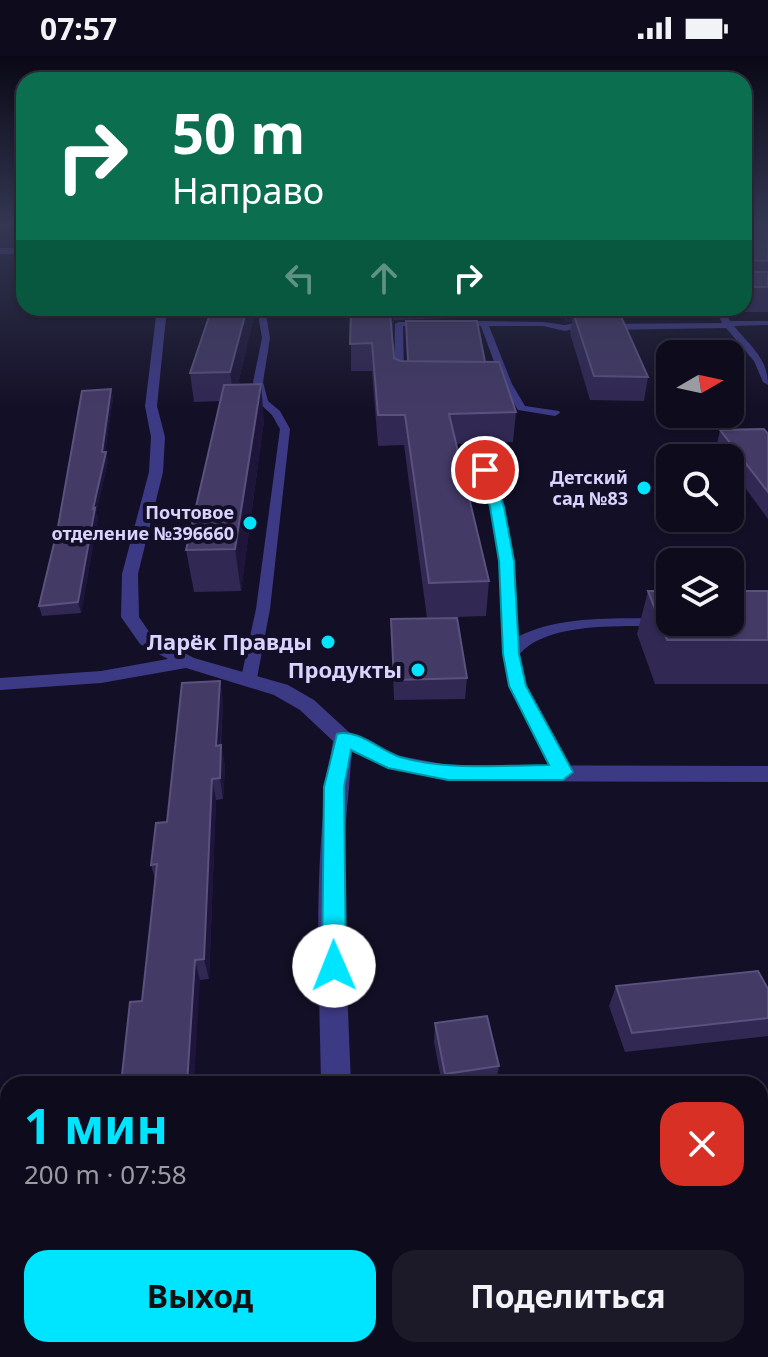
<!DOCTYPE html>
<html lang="ru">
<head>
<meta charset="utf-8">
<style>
  body { margin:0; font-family:"Noto Sans",sans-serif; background:#1c1929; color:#f1f3f6; height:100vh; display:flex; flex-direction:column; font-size:30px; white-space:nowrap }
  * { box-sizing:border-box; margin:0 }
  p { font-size:26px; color:#9b9ba3 }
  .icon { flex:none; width:44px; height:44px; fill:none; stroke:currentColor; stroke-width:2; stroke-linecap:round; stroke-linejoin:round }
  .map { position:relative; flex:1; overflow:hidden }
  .details { position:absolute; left:0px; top:1020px; width:768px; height:282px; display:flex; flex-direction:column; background:#0e0b1c; border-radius:24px 24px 0 0; box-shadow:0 2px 6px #0004,0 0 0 2px #2e2b3b }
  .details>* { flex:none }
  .top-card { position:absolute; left:16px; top:16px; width:736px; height:244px; border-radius:24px; box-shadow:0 2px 6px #0004,0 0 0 2px #2e2b3b; background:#0b6e4f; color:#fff; overflow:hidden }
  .needle { width:52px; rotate:81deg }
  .controls { position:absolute; left:656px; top:284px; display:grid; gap:16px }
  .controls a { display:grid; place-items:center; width:88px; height:88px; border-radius:16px; background:#0e0b1c; box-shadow:0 2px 6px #0004,0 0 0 2px #2e2b3b; font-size:40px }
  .pin { position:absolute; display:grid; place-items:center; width:68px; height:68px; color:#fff; margin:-34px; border:4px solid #fff; border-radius:50%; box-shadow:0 2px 8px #0007 }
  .me { position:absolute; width:88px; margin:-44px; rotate:359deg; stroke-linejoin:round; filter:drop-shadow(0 0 6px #0008) }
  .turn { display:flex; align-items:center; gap:28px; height:168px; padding:0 24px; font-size:36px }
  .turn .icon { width:104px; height:104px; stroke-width:2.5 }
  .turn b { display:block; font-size:56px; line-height:68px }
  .lanes { display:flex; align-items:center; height:76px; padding:0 24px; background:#0003; justify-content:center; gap:40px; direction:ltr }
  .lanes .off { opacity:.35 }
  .round { display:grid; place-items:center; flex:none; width:84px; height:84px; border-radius:24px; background:#1c1929 }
  .head { display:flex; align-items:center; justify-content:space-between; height:136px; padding:0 24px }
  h1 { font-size:48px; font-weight:700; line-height:60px; color:#00e5ff }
  .button { display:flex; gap:16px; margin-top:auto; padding:16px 24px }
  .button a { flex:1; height:92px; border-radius:24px; background:#00e5ff; color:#111; font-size:32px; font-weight:700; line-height:92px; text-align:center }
  .button a+a { background:#1c1929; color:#f1f3f6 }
  .status { display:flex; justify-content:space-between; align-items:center; height:56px; padding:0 40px; background:#0e0b1c; direction:ltr }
  .status svg { height:22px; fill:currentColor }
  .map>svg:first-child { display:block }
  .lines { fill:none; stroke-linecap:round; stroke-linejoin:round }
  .service { fill:#3d3a85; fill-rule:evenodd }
  .minor { fill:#3d3a85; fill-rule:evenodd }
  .wall { fill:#312854 }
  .shaded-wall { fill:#1d163a }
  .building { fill:#433a66; stroke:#5a527e; stroke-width:2 }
  .route { fill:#00e5ff; stroke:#0095a6; stroke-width:2 }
  .poi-dot { fill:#00e5ff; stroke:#130f26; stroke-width:3 }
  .labels { text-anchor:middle; stroke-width:8; stroke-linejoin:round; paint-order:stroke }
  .far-poi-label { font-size:18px; font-weight:bold; fill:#d9d4ff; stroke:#130f26; text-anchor:end }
  .poi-label { font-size:22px; font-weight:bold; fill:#d9d4ff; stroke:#130f26; text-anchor:end }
</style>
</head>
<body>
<div class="status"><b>07:57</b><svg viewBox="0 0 49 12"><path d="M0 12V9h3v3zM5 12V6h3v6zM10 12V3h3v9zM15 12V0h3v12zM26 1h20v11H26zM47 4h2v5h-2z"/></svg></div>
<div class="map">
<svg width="768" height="1301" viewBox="0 0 768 1301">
  <rect width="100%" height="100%" fill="#130f26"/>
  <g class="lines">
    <g class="service">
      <polygon points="262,252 270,252 266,258 270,282 263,326 268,345 280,355 290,373 270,553 257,622 249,627 241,622 256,553 280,373 272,359 258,346 253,326 262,282 258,258"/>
      <polygon points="592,252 600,252 600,266 565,275 543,270 489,270 512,328 525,350 559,355 560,357 555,360 518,354 504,331 483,330 483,326 501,325 481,270 456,270 452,268 456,266 483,265 543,266 565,269 593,263"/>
      <path d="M715 252H723L730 265H768V269L734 270C750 290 768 302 768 329L763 326 754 305 726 272 604 274 600 271 604 268 722 267Z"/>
      <polygon points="399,266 425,266 429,268 425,270 403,270 404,322 399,325 394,322 395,268"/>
      <path d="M485 411 491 414C509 469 514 523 517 581 561 558 621 563 670 562V566H678L671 570C629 571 547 564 519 599L526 630 572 716 569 720H557L510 630 504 598 499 505 491 451 479 414Z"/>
    </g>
    <g class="minor">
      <rect x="0" y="192" width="24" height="6"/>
      <path d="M157 252H167L157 350 165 381 163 416 138 518 139 561 152 580 194 602 288 629 314 644 351 678 400 700 448 709 768 710V726L448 725 387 712 352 696 342 811 351 1028H321C319 913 312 799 333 685L300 654 274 639 186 612 101 627 0 634V622L101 615 168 603 140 588 121 561 122 518 149 416 151 381 145 350Z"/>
      <rect x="312" y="1294" width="36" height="7"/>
    </g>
  </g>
  <g class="wall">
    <polygon points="744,170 768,170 768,256 729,256 725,252 744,252"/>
    <polygon points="269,252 591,252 590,256 602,256 601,252 715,252 714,257 620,257 648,321 644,345 590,344 570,277 572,265 566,266 564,258 394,264 392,276 394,302 400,305 485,306 516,356 513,386 456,388 489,525 486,560 427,562 404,389 378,390 372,315 351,315 351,259 269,260"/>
    <polygon points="254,260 238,328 264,364 241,535 194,536 186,494 221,345 194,346 190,317"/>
    <polygon points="111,333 113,342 105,396 108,405 96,457 98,462 81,557 42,560 39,550"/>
    <polygon points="720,374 768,378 768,463 730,411 730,402 723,402 716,392"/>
    <polygon points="648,535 768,535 768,628 655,628 637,578"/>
    <polygon points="391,563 467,622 465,643 394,644"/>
    <polygon points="220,625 223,645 221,689 225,710 223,743 216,744 209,923 200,924 142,945 155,823 151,809"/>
    <polygon points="616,930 768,933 768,980 625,996 609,950"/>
    <polygon points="435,967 499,1010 496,1028 442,1028 434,986"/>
    <polygon points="476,1294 553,1294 552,1296 509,1301 477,1301"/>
  </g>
  <g class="shaded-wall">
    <polygon points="247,252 259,252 254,260 234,345 230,316"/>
    <polygon points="391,252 394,252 394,264 390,283"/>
    <polygon points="568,252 591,252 590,261 573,256 572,265 566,266"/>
    <polygon points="261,328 264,364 241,535 235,493"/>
    <polygon points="111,333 113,342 104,402 106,396 108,405 96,457 98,462 81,557 78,546"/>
    <polygon points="220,625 223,645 219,710 216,690"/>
    <polygon points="221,689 225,710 223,743 220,722"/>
    <polygon points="212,723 216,744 209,923 204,903"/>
    <polygon points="195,904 200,924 194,1028 187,1028"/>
  </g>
  <g class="building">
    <polygon points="744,170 768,170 768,205 750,204 747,213 750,216 768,216 768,231 744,231 744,186 756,186 744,175"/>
    <polygon points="212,252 247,252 230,316 190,317"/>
    <polygon points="351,252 391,252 390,257 394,302 400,305 499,306 516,356 449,358 489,525 429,527 405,359 378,359 372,287 350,288"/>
    <polygon points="582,253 587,256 619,256 648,321 594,320 573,256"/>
    <polygon points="406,265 477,265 485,306 408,305"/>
    <polygon points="261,328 235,493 186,494 224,329"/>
    <polygon points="111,333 102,396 106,396 93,453 95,452 78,546 39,550 58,471 82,335"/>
    <polygon points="764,373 768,378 768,436 720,374"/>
    <polygon points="648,535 670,535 670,566 730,566 730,535 768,535 768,584 667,584"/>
    <polygon points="457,562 467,622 394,624 391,563"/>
    <polygon points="220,625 216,690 221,689 220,722 212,723 204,903 195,904 187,1028 121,1028 130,946 142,945 157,808 151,809 156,767 167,766 182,627"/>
    <polygon points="758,915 768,933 768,962 632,977 616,930"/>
    <polygon points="487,960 499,1010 445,1018 435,967"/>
  </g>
  <linearGradient id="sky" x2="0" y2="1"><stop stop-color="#0a0815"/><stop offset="0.48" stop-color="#333752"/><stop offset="1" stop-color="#333752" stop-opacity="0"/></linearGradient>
  <rect width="768" height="353" fill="url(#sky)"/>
  <path class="route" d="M485 410 492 414 504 451 514 505 519 598 526 630 573 716 563 724H448L388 712 351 694 344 731 346 910 342 918 334 921 325 918 322 910 324 731 337 678C357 672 381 695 400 701 448 715 501 709 549 709L509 630 503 598 499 505 490 451 479 414Z"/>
  <g class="poi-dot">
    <circle cx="644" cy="432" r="8"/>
    <circle cx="250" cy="467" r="8"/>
    <circle cx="328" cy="586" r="8"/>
    <circle cx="418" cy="614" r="8"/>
  </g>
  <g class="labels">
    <g class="far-poi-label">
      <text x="628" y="428">Детский<tspan x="628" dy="21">сад №83</tspan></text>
      <text x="234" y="463">Почтовое<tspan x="234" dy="21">отделение №396660</tspan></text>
    </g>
    <g class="poi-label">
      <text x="312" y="594">Ларёк Правды</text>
      <text x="402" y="622">Продукты</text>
    </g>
  </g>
</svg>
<div class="controls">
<a><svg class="needle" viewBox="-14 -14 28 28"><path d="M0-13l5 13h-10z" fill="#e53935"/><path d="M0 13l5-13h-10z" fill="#9b9ba3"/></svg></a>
<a><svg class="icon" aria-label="search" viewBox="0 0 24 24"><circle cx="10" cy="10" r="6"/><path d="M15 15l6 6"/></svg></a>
<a><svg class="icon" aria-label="layers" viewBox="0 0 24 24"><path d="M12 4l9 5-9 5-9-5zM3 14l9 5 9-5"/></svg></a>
</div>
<div class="pin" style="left:485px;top:414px;background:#d93025"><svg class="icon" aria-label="arrive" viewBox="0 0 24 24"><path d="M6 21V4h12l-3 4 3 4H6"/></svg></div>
<svg class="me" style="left:334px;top:910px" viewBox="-20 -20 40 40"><circle r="19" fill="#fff"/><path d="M0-13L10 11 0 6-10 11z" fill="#00e5ff"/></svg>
<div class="top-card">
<div class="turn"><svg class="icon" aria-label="right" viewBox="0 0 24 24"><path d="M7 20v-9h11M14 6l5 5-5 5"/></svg><div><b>50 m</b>Направо</div></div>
<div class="lanes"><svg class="icon off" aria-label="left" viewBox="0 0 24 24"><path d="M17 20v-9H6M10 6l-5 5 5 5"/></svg><svg class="icon off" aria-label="ahead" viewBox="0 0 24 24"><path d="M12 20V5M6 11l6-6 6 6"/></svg><svg class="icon" aria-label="right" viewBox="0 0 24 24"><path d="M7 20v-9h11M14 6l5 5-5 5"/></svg></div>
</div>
<section class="details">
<div class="head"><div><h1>1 мин</h1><p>200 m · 07:58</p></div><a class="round" style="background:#d93025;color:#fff"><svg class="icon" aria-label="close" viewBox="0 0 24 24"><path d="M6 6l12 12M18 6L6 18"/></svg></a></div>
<div class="button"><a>Выход</a><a>Поделиться</a></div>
</section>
</div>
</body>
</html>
